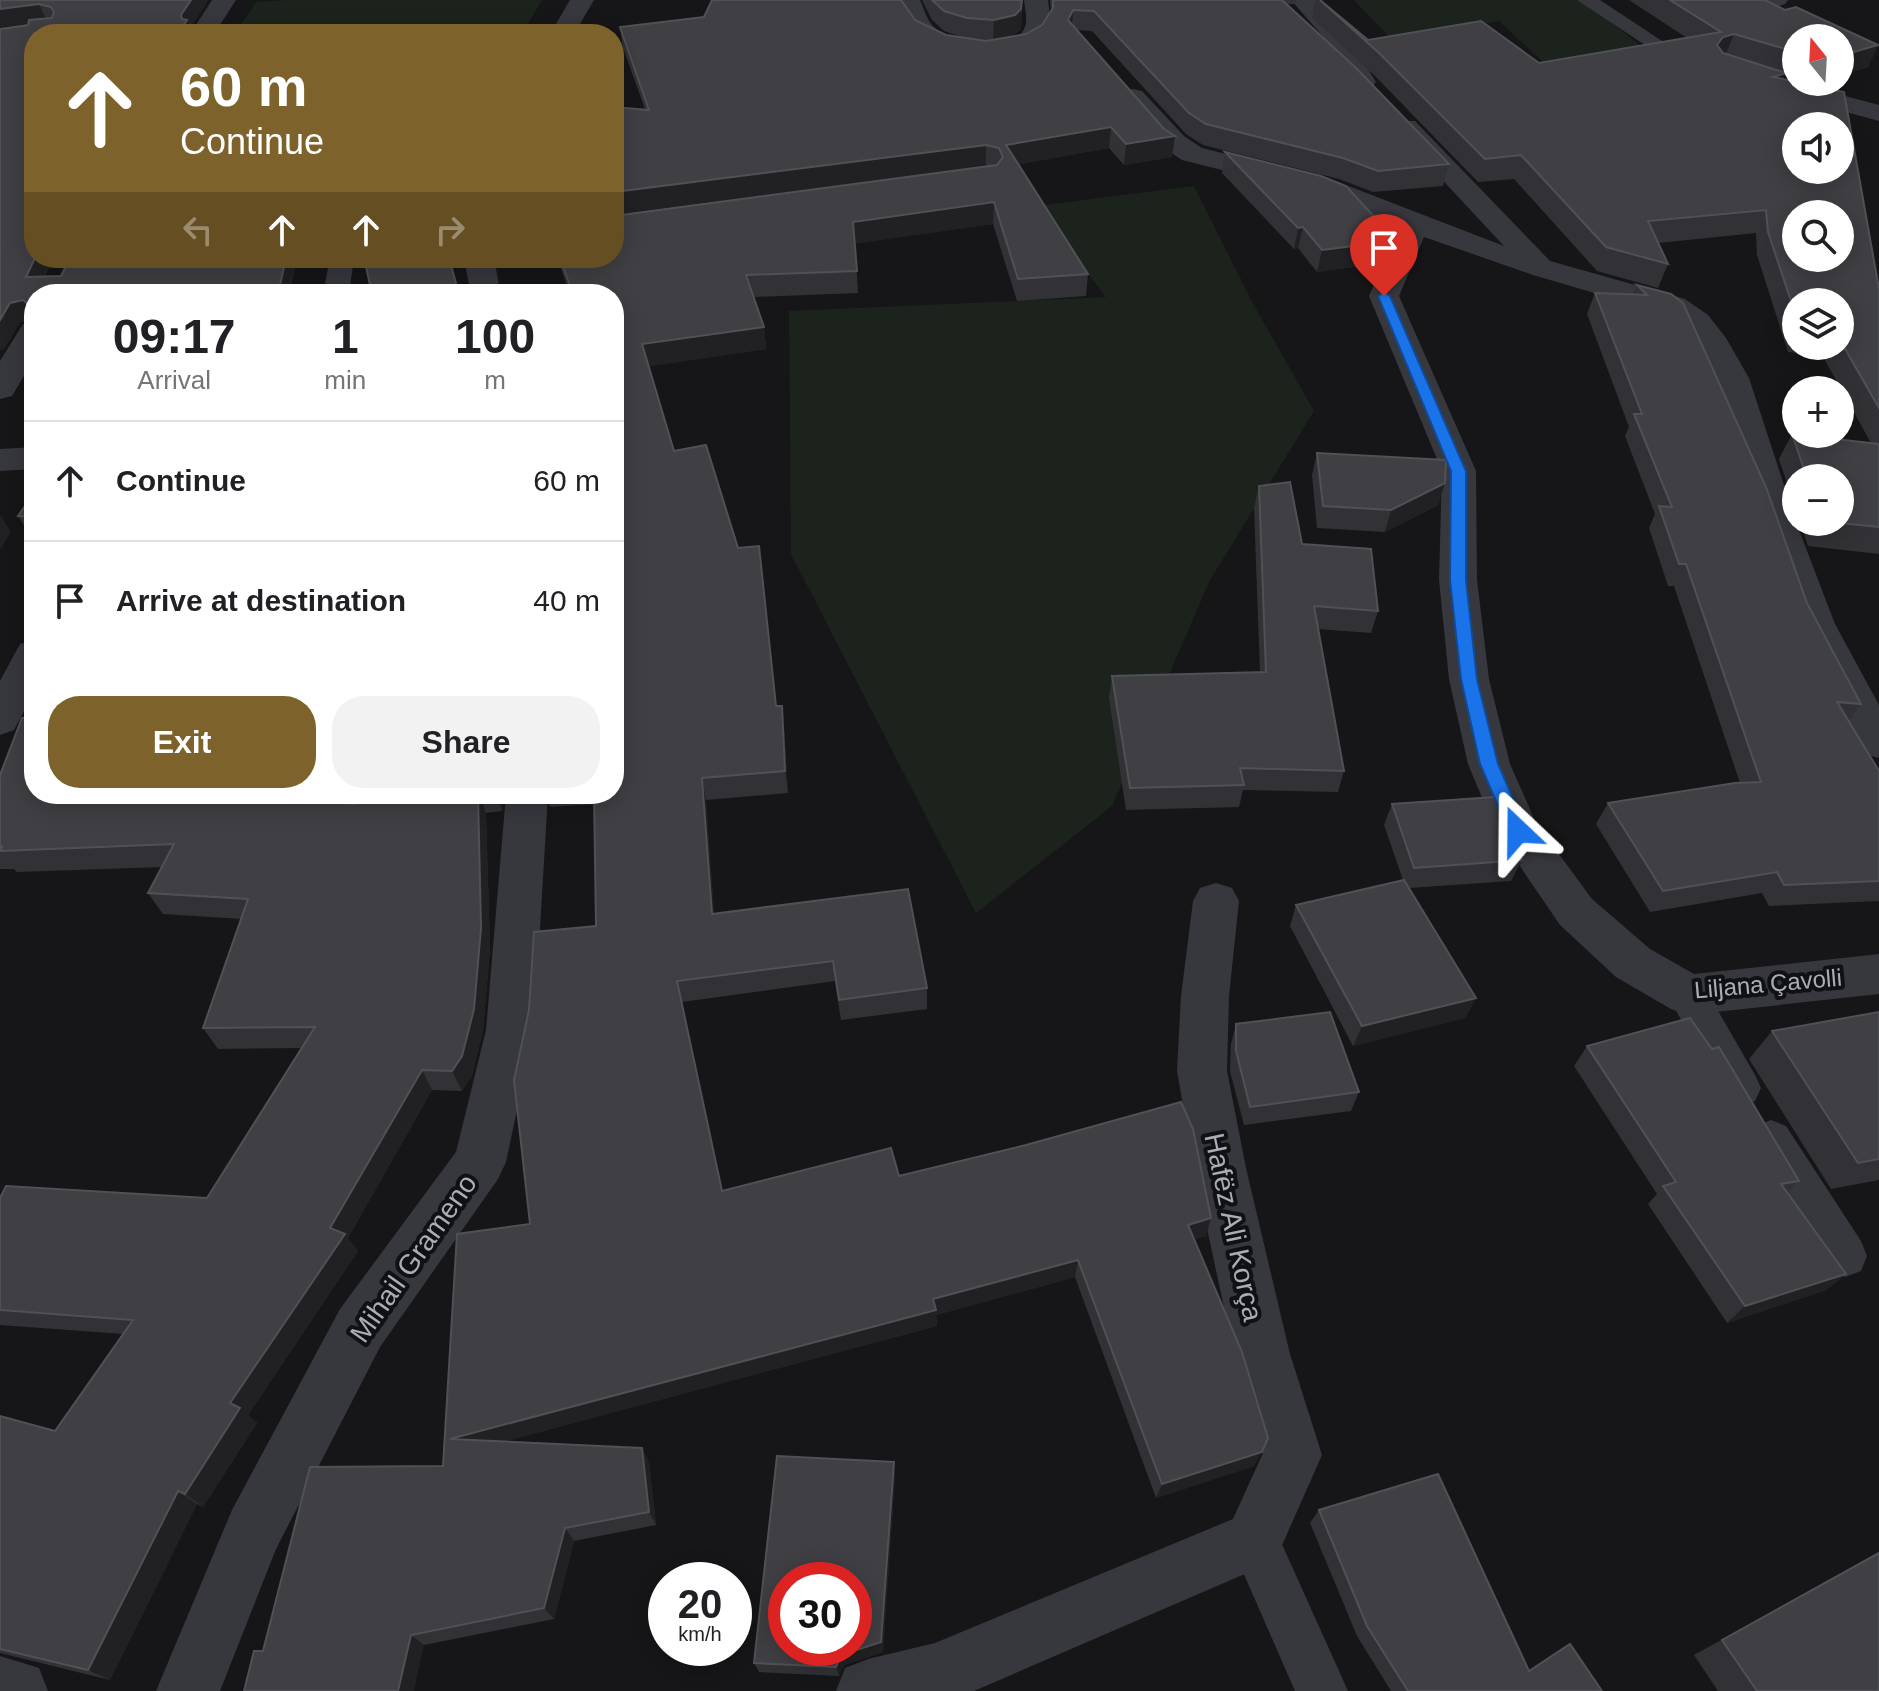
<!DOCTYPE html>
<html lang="en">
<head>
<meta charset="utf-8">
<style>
  body { margin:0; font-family:Arial,sans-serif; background:#f2f2f2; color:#202124; height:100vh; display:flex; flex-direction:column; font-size:30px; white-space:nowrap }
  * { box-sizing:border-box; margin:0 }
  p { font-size:26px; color:#757577 }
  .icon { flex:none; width:44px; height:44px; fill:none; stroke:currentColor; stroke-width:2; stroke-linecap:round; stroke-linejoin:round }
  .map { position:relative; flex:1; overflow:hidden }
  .drawer { position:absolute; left:24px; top:284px; width:600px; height:520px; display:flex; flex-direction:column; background:#fff; border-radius:32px; box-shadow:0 4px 20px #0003 }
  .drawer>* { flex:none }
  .banner { position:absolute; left:24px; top:24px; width:600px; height:244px; border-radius:32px; box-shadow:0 4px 20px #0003; background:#7e622b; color:#fff; overflow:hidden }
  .needle { width:52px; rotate:342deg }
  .fabs { position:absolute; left:1782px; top:24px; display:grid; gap:16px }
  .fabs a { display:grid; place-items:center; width:72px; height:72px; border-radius:50%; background:#fff; box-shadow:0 4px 20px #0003; font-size:40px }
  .speed { position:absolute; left:648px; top:1562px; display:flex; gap:16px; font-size:40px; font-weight:700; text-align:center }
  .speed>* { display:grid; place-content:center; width:104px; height:104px; border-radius:50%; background:#fff; box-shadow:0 4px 20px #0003; line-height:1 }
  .speed small { font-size:20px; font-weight:400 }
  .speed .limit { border:12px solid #d22; background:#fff; color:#111 }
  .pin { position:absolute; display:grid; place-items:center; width:68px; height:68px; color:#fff; margin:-82px -34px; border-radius:50% 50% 50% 0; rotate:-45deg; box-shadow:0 0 8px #0007 }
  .pin .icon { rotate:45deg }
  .me { position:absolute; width:88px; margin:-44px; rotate:337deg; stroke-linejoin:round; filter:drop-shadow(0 0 6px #0008) }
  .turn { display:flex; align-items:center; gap:28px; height:168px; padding:0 24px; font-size:36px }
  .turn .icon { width:104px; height:104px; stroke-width:2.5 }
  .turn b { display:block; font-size:56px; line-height:68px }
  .lanes { display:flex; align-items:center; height:76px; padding:0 24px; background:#0003; justify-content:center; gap:40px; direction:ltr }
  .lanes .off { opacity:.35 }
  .eta { display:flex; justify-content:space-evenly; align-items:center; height:136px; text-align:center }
  .eta b { font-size:48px; font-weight:800; line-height:56px }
  .cta { display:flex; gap:16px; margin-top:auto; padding:16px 24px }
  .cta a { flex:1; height:92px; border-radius:32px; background:#7e622b; color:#fff; font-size:32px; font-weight:800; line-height:92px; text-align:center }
  .cta a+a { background:#f2f2f2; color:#202124 }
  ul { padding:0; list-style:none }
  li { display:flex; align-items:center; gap:24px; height:120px; padding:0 24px; border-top:2px solid #e0e0e0 }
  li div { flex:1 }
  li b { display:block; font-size:30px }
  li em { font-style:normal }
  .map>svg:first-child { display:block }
  .green { fill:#1c231d }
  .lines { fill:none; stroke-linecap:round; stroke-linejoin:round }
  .lane { fill:#37383d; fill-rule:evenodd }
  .street { fill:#37383d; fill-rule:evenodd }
  .wall { fill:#323236; fill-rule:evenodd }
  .shaded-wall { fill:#212124 }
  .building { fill:#3f3f44; stroke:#4f5156; stroke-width:2; fill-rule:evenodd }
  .route { fill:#1a73e8; stroke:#114b97; stroke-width:2 }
  .labels { text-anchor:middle; stroke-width:8; stroke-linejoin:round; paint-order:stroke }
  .street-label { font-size:24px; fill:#a8adb8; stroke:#111113 }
  .near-street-label { font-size:28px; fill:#a8adb8; stroke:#111113 }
</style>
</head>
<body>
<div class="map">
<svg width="1879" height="1691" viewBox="0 0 1879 1691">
  <rect width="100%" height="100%" fill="#161618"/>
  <g class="green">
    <polygon points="287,0 542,0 522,34 235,34 256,2"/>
    <polygon points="1354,0 1583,0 1651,54 1555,73 1499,21 1391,39"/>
    <polygon points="1194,186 1256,309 1314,411 1210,580 1112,806 976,913 791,554 789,311 1106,297 1036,206"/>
  </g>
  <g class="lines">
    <g class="lane">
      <polygon points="1577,0 1600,0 1662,41 1659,45 1645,45"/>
      <polygon points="1760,0 1788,0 1785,4 1747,17 1737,11 1740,7"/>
      <polygon points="330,258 354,258 349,294 323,294"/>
      <polygon points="1688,979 1702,983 1755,1075 1761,1088 1755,1101 1741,1106 1727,1101 1674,1007 1669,995 1674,983"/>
      <polygon points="1771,1120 1786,1126 1861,1241 1867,1256 1861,1271 1845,1277 1829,1271 1756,1152 1750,1139 1756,1126"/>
      <polygon points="1254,1515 1272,1522 1348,1691 1295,1691 1229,1540 1236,1522"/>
    </g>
    <g class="street">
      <polygon points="212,0 236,0 214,34 190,34"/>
      <polygon points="570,0 594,0 574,34 550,34"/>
      <path d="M896 0H920C924 9 927 21 935 28 951 43 1009 53 1023 31 1029 22 1025 10 1024 0H1048C1049 10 1052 22 1048 31 1031 70 944 62 917 38 907 29 902 13 896 0Z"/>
      <polygon points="1291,0 1316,0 1346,33 1376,82 1372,87 1354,87 1327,41"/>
      <polygon points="1789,81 1879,105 1879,121 1780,94 1776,89 1780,84"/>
      <polygon points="1133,89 1142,91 1184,136 1202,148 1338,182 1504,246 1393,127 1397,121 1415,121 1550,261 1685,299 1708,315 1726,338 1749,378 1796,522 1835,624 1879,705 1879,758 1864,754 1797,624 1771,552 1717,378 1686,329 1663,313 1533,275 1424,237 1399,296 1476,471 1477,580 1489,679 1510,764 1536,823 1592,899 1650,949 1694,974 1879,954 1879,994 1688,1015 1671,1009 1616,977 1560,925 1496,831 1468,764 1449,679 1439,580 1442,471 1369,296 1399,227 1318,194 1182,160 1164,148 1124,103 1120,97 1124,91"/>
      <polygon points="464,258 494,258 499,285 505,294 475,294 469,285"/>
      <polygon points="34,322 34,359 12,396 0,399 0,361 23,324"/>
      <polygon points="34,447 34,469 0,471 0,449"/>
      <polygon points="34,640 34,693 14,730 0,735 0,681 20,644"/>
      <polygon points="506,794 548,794 534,1030 506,1162 498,1179 380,1347 276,1549 220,1691 156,1691 232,1510 340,1309 456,1152 486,1030"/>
      <polygon points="1216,883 1232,888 1239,901 1229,996 1227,1071 1246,1168 1290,1354 1322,1455 1275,1561 974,1691 836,1691 845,1668 868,1659 935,1643 1233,1519 1263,1453 1234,1354 1194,1168 1177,1071 1181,996 1193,901 1200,888"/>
      <polygon points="0,1656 39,1668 48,1691 0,1691"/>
    </g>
  </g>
  <g class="wall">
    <polygon points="0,0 208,0 190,29 192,34 34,34 34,258 53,258 45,277 61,276 70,258 297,258 289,294 34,294 34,339 27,326 27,321 20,322 4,349 0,350 0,29 28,25 29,23 0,27"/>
    <polygon points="922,0 1022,0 1021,29 1014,35 1003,38 1026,34 1042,25 1051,11 1050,0 1296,0 1295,4 1287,4 1449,164 1443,186 1373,192 1339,179 1203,145 1186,134 1092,31 1077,30 1172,157 1124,165 1109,148 1018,164 1088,274 1086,296 1017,301 993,224 855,243 858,293 754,297 764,327 766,349 648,366 674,451 777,706 784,728 788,793 706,800 714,914 927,988 927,1009 841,1020 835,981 682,1002 722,1191 899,1176 1206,1236 1194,1239 1254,1466 1156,1498 1075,1277 936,1315 937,1326 505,1441 642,1448 649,1463 656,1525 574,1541 554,1619 424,1645 263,1651 443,1466 530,1224 596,926 595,804 550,807 546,794 614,794 623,592 614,294 570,294 557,258 614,258 986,166 614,214 614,107 645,109 623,48 620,27 915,20 946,35 965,38 944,31 932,20"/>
    <path d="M1315 0H1320L1368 40 1481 21 1539 63 1687 38 1629 0H1765L1785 10 1796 7 1878 45 1868 67 1840 76V38H1796V77L1785 74 1783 80 1844 92 1879 289V554L1808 546 1800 522H1840V478H1796V510L1779 459 1792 434 1871 443 1822 355 1788 352 1757 255 1756 233 1658 243 1668 264 1658 288 1597 271 1514 179 1478 182 1374 75 1312 18ZM1796 126H1840V170H1796ZM1796 214H1840V258H1796ZM1796 302H1840V346H1796Z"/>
    <polygon points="1225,152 1389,233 1384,254 1380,263 1317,272 1298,248 1294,249 1222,173"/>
    <polygon points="1637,285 1671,294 1807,603 1861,704 1849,721 1879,771 1879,901 1769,906 1762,893 1650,912 1596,824 1608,803 1740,783 1674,586 1668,586 1649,528 1655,514 1625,436 1629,427 1587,314 1595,293 1633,294"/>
    <polygon points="1317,453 1445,483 1438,505 1385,532 1317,528 1312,475"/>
    <polygon points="1259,486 1302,544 1378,611 1371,633 1318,629 1344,771 1338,792 1243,790 1239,807 1126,810 1109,698 1112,676 1260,672 1254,508"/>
    <polygon points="34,493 34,536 30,535 18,516"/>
    <polygon points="0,775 34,794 356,804 357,794 505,794 502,811 486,813 490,949 483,1030 472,1076 462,1091 432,1090 348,1238 358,1251 248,1415 257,1423 203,1507 197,1504 110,1680 0,1653 0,1416 55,1431 123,1334 0,1325 0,1198 207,1198 302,1048 218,1049 203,1028 242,919 163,914 148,893 162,867 17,872 14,869 0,869"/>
    <polygon points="1392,804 1522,860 1511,881 1409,888 1476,998 1465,1018 1353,1046 1290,926 1296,905 1403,880 1384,825"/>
    <polygon points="1879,1012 1879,1180 1831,1189 1749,1059 1772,1031"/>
    <polygon points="1236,1024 1359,1092 1351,1111 1244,1125 1230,1071 1231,1044"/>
    <polygon points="1587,1046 1799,1181 1787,1193 1846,1274 1826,1290 1727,1323 1648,1204 1657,1194 1574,1066"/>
    <polygon points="895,1475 883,1652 844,1665 839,1676 759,1672 754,1663"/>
    <polygon points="1319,1510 1529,1671 1602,1691 1391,1691 1357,1636 1310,1523"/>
    <polygon points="1879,1553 1879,1691 1718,1691 1694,1655"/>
  </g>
  <g class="shaded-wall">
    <polygon points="191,0 208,0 190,29 192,34 178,34 181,15"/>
    <polygon points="39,4 47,21 0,27 0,9"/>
    <polygon points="1021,9 1021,29 1014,35 993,41 994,20"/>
    <polygon points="1073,10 1072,30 1068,20"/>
    <polygon points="1734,34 1725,56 1717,45 1723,37"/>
    <polygon points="1878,45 1868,67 1840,76 1840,56"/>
    <polygon points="1786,73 1776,96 1773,77"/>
    <polygon points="1111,127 1109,148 1006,167 1006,145"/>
    <polygon points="1175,136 1172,157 1124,165 1126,144"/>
    <polygon points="986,145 986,166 614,214 614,192"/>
    <polygon points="994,202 993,224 854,244 853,222"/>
    <polygon points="1303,227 1298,248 1294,249 1298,228"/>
    <polygon points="1389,233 1384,254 1380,263 1317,272 1322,250"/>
    <polygon points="35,258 53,258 37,294 26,277"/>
    <polygon points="286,258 297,258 289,294 278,294"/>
    <polygon points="23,300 33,319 20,322 4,349 0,350 0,320 10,303"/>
    <polygon points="34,325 34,339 27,326"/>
    <polygon points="764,327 766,349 646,367 642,344"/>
    <polygon points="614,447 616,447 621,469 614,470"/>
    <polygon points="1445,483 1438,505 1385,532 1391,510"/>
    <polygon points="0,515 11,532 0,550"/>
    <polygon points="782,706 784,728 788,793 785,771"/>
    <polygon points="702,778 706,800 716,935 712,914"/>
    <polygon points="478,794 479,794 486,813 490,949 483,1030 472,1076 462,1091 452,1071"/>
    <polygon points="495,794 505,794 502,811"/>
    <polygon points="677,981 682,1002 726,1209 722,1191"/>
    <polygon points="1476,998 1465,1018 1353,1046 1362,1026"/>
    <polygon points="422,1070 432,1090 348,1238 358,1251 248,1415 257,1423 203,1507 185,1494 230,1403"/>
    <polygon points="1211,1218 1206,1236 1182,1243 1188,1225"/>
    <polygon points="1078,1260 1075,1277 936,1315 937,1326 462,1453 450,1439 933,1299"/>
    <polygon points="1846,1274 1826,1290 1727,1323 1745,1306"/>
    <polygon points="642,1448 649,1463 656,1525 649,1512"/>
    <polygon points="1262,1452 1254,1466 1156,1498 1162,1484"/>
    <polygon points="894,1462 895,1475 883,1652 844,1665 839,1676 836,1667"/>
    <polygon points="178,1491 197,1504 110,1680 88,1670"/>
    <polygon points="565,1528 574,1541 554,1619 544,1608"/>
    <polygon points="411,1635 424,1645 414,1691 398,1691"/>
  </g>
  <g class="building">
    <polygon points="0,0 191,0 181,15 182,19 187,20 178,34 34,34 34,258 35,258 26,277 61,276 70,258 286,258 278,294 34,294 34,325 27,326 27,303 23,300 10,303 0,320 0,29 28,25 29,20 52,18 54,12 51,7 39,4 0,9"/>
    <polygon points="712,0 901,0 915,20 946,35 986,41 1026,34 1042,25 1053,8 1053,0 1282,0 1356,68 1449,164 1378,171 1343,158 1206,124 1189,113 1094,11 1073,10 1068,20 1164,129 1175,136 1126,144 1111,127 1006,145 1088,274 1018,279 994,202 853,222 857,271 746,275 764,327 642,344 674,451 706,445 738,548 759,546 776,706 782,706 785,771 702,778 712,914 908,889 927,988 839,1000 833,961 677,981 722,1191 891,1148 899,1176 1026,1145 1181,1102 1193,1129 1211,1218 1188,1225 1242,1352 1268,1438 1262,1452 1162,1484 1078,1260 933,1299 936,1310 450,1439 642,1448 649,1512 565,1528 544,1608 411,1635 398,1691 244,1691 254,1651 263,1651 310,1467 443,1466 457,1234 530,1224 514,1080 529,1010 534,932 596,926 594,794 614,794 614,594 623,592 616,447 614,447 614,294 573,294 560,258 614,258 614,216 997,165 1003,157 999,148 986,145 614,192 614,107 649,110 620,27 704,17"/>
    <polygon points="932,0 1022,0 1021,9 1015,15 994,20 967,18 944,11"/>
    <path d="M1320 0 1368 40 1481 21 1539 63 1721 32 1670 0H1765L1785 10 1796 7 1878 45 1840 56V38H1796V52L1734 34 1723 37 1717 45 1723 53 1786 73 1773 77 1844 92 1879 289V408L1840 340V302H1796V316L1768 232 1766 210 1648 221 1668 264 1606 247 1521 155 1485 159 1379 53ZM1796 126H1840V170H1796ZM1796 214H1840V258H1796Z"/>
    <polygon points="1225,152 1321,176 1346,186 1389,233 1385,242 1322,250 1303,227 1298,228"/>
    <polygon points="364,258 449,258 459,294 372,294"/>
    <polygon points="1637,285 1671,294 1683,303 1766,487 1807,603 1861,704 1837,702 1879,771 1879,881 1784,885 1777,872 1663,891 1608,803 1735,783 1761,782 1686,564 1679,564 1659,506 1672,507 1634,414 1642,414 1595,293 1647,295"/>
    <polygon points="1792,434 1879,444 1879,527 1830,522 1840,522 1840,478 1807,478"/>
    <polygon points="1317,453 1446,460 1445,483 1391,510 1323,506"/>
    <polygon points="1290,482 1302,544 1371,549 1378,611 1314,606 1344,771 1240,768 1244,785 1130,788 1112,676 1266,672 1259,486"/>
    <polygon points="34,493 34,517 18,516"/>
    <polygon points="34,717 34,794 170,794 356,804 357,794 478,794 481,928 474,1009 462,1056 452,1071 422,1070 330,1228 345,1234 230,1403 240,1408 185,1494 178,1491 88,1670 0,1649 0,1416 55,1431 133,1320 0,1310 0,1198 6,1186 207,1198 315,1027 203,1028 248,899 148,893 174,844 0,851 2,847 0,847 0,775 22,718"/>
    <polygon points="1495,797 1522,860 1414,868 1392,804"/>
    <polygon points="1404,880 1476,998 1362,1026 1296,905"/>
    <polygon points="1330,1012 1359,1092 1250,1107 1236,1051 1236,1024"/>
    <polygon points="1879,1012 1879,1159 1858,1163 1772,1031"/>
    <polygon points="1690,1018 1712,1049 1719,1047 1799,1181 1781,1184 1846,1274 1745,1306 1663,1186 1676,1182 1587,1046"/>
    <path d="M777 1456 894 1462 881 1642 841 1655 836 1667 754 1663ZM786 1580H854V1648H786Z"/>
    <polygon points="1438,1474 1529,1671 1570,1644 1602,1691 1408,1691 1367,1626 1319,1510"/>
    <polygon points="1879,1553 1879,1691 1757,1691 1722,1640"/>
  </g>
  <polygon class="route" points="1384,292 1390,296 1466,471 1466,580 1477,679 1498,764 1527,831 1518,838 1509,831 1480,764 1461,679 1450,580 1451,471 1378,296"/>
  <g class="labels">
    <g class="street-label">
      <text transform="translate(1768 984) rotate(-5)" y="8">Liljana Çavolli</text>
    </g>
    <g class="near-street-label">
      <text transform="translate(1234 1227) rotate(78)" y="10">Hafëz Ali Korça</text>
      <text transform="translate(413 1258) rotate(-55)" y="10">Mihail Grameno</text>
    </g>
  </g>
</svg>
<div class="fabs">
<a><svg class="needle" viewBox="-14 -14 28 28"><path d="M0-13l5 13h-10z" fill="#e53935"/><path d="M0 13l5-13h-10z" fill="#757577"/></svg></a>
<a><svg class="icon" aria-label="sound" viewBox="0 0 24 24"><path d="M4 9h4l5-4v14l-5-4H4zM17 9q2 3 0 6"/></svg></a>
<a><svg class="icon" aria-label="search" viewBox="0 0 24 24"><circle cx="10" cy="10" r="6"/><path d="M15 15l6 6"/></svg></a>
<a><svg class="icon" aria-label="layers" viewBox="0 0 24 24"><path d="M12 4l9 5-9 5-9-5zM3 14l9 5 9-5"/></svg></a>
<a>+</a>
<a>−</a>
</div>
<div class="speed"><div>20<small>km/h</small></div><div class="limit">30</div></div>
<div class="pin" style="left:1384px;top:296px;background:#d93025"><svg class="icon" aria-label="arrive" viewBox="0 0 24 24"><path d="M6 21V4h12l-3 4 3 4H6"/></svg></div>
<svg class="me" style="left:1518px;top:831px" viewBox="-20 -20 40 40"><path d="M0-17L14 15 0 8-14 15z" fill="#1a73e8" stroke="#fff" stroke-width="4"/></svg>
<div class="banner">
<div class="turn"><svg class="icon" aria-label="ahead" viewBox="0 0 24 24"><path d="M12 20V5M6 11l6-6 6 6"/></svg><div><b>60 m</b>Continue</div></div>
<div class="lanes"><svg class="icon off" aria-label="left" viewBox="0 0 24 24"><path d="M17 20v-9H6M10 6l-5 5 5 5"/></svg><svg class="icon" aria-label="ahead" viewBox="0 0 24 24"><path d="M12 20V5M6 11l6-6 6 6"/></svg><svg class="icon" aria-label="ahead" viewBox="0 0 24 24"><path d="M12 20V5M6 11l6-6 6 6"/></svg><svg class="icon off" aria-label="right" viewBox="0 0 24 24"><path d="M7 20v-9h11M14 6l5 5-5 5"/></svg></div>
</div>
<section class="drawer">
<div class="eta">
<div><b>09:17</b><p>Arrival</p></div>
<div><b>1</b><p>min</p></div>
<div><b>100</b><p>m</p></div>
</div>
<ul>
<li><svg class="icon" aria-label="ahead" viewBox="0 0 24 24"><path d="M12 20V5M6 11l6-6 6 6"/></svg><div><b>Continue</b></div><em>60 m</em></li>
<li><svg class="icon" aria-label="arrive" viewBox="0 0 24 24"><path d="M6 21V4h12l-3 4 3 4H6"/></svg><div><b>Arrive at destination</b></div><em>40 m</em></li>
</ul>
<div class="cta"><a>Exit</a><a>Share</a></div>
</section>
</div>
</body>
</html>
